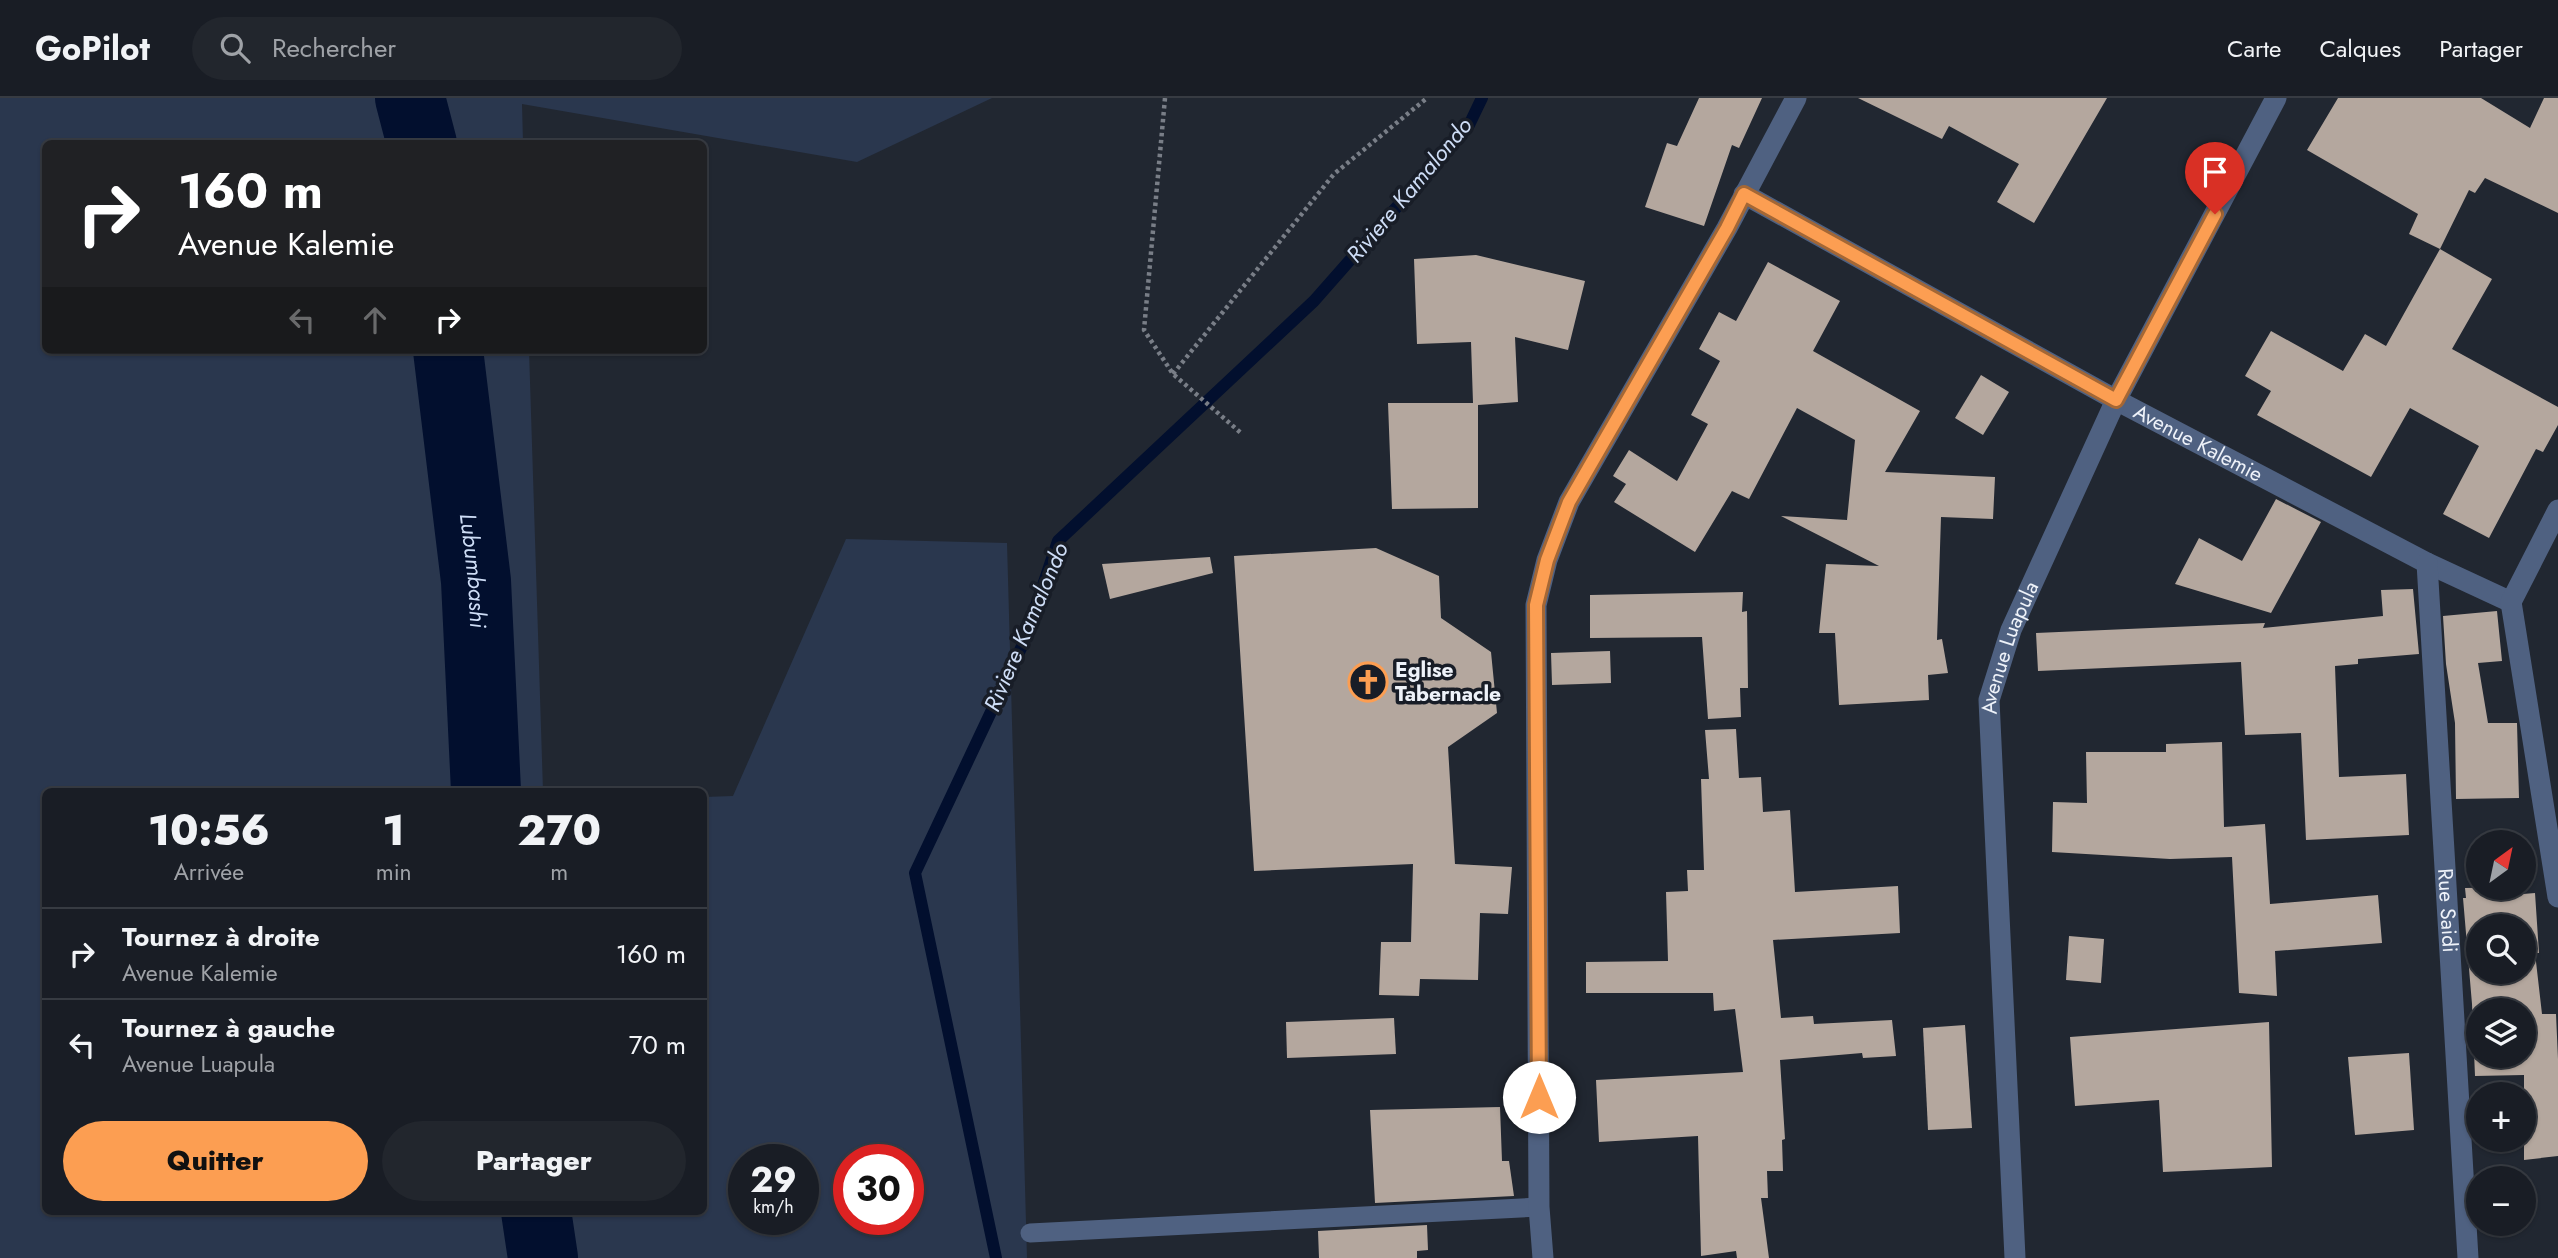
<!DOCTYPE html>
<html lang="fr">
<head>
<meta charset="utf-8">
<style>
  body { margin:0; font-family:Jost,sans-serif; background:#22262d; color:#f1f3f6; height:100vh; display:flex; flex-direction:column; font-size:26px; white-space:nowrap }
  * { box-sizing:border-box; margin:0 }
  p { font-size:23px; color:#9fa2a7 }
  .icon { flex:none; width:38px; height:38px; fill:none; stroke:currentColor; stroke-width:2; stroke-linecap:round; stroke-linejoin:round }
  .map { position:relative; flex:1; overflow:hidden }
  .details { position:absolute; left:42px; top:690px; width:665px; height:427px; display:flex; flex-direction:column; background:#191d25; border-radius:10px; box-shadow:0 2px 5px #0004,0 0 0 2px #373b42 }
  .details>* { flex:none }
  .guide { position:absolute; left:42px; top:42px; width:665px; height:214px; border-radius:10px; box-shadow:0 2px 5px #0004,0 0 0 2px #373b42; background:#202124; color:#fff; overflow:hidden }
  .needle { width:46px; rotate:33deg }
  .fabs { position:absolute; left:2466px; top:732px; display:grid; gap:14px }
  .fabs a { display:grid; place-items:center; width:70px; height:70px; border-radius:50%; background:#191d25; box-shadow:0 2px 5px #0004,0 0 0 2px #373b42; font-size:35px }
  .speed { position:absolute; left:728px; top:1046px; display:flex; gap:14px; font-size:35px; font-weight:700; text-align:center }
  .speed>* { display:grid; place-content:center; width:91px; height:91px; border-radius:50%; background:#191d25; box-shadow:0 2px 5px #0004,0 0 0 2px #373b42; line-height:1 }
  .speed small { font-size:18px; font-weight:400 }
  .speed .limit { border:10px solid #d22; background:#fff; color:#111 }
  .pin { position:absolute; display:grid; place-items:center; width:60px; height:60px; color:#fff; margin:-72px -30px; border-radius:50% 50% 50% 0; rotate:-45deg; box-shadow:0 0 7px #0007 }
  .pin .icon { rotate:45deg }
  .me { position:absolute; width:77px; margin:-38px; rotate:0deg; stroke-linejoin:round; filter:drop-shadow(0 0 5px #0008) }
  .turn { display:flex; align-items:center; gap:24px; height:147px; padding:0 21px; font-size:32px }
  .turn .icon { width:91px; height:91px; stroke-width:2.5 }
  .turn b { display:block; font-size:49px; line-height:60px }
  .lanes { display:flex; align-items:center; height:66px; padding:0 21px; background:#0003; justify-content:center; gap:35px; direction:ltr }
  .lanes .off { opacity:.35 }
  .eta { display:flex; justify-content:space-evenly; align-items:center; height:119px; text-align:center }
  .eta b { font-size:42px; font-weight:800; line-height:49px }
  .primary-button { display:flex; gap:14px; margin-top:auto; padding:14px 21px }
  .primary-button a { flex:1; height:80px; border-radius:42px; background:#fc9e52; color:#111; font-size:28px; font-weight:800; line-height:80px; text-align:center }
  .primary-button a+a { background:#22262d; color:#f1f3f6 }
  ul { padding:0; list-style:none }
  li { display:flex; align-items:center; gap:21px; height:91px; padding:0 21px; border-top:2px solid #373b42 }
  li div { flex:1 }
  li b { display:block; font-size:26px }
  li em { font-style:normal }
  header { display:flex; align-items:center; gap:42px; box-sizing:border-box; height:98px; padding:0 35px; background:#191d25; border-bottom:2px solid #373b42 }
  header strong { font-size:33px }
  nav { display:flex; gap:38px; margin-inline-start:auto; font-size:24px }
  .search { width:490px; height:63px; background:#22262d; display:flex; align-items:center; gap:18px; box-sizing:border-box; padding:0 24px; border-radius:38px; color:#9fa2a7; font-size:26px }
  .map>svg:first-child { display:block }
  .green { fill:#2a374e; fill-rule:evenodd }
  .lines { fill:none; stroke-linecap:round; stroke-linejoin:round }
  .stream { stroke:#020f2e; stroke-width:12 }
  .river { stroke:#020f2e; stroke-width:70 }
  .building { fill:#b4a79e; fill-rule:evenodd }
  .path { stroke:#797e87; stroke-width:4.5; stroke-dasharray:3.5 3.5; stroke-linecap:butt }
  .lane { stroke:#4f6181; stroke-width:19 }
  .street { stroke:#4f6181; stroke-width:21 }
  .route-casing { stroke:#a46735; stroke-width:18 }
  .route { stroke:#fc9e52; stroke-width:12 }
  .labels { text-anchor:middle; stroke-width:7; stroke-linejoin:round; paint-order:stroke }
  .street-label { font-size:21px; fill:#eef2f9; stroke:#181d27 }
  .poi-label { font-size:21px; font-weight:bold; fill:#eef2f9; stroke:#181d27; text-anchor:start }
  .water-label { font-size:23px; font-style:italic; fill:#ceddf6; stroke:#181d27 }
</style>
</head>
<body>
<header>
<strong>GoPilot</strong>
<div class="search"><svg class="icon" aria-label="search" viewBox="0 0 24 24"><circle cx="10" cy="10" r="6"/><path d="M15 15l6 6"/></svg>Rechercher</div>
<nav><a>Carte</a><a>Calques</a><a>Partager</a></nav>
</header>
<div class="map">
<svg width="2558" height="1160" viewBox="0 0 2558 1160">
  <rect width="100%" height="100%" fill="#212731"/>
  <path class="green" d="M0 0H992L857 64 522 6 523 45 46 46V252H529L543 693H46V1113H704V699L733 698 846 441 1007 445 1027 1160H0ZM744 1062H803V1122H744ZM849 1062H908V1122H849Z"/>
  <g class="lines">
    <polyline class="stream" points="996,1160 915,775 1023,546 1058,443 1314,203 1469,27 1482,0"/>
    <g class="river">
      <polyline points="410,0 422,46"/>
      <path id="s1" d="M448 252 476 483 486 693"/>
      <polyline points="536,1113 543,1160"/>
    </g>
  </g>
  <g class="building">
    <polygon points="1699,0 1762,0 1739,50 1732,47 1704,128 1645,109 1667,45 1677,48"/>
    <polygon points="1858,0 2107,0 2034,125 1997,104 2019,66 1949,28 1942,41"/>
    <polygon points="2338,0 2481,0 2530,30 2544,0 2558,0 2558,115 2485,80 2475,95 2469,92 2440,151 2409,136 2418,116 2307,52"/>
    <polygon points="2440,151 2492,181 2452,251 2558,309 2558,327 2543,354 2536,351 2489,440 2443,416 2479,348 2410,310 2371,379 2257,317 2271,293 2245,278 2271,233 2343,273 2365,236 2386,248"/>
    <polygon points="1476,157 1585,183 1568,252 1515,239 1518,304 1478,307 1478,410 1392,411 1388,305 1473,305 1471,244 1417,246 1414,161"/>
    <polygon points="1768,164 1840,203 1813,253 1920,313 1885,374 1995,379 1993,421 1941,419 1937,542 1942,541 1948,575 1928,577 1929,602 1839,607 1835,535 1819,535 1826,466 1879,468 1781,418 1847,422 1855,342 1797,310 1749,401 1732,393 1695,454 1614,404 1626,386 1613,378 1629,352 1677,383 1708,326 1691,317 1720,263 1699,251 1719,214 1736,223"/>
    <polygon points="1981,277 2009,294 1983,337 1955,320"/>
    <polygon points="2276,401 2321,424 2271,515 2175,486 2199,440 2242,463"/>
    <polygon points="1376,450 1439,478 1441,520 1491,554 1497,615 1448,649 1455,766 1512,769 1508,816 1480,815 1478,882 1420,881 1419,898 1379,897 1381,844 1411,844 1413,766 1254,773 1234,458"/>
    <polygon points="1210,459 1213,475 1110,501 1102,466"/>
    <polygon points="2413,491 2419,556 2358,561 2358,566 2335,568 2339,679 2406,676 2409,737 2306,742 2301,635 2245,637 2241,564 2038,573 2036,535 2265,525 2263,530 2383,518 2381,492"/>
    <polygon points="1743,494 1742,514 1747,513 1748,590 1740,590 1741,619 1708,621 1702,539 1590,540 1590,497"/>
    <polygon points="2497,513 2502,563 2478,565 2488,625 2517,625 2519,700 2456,701 2455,625 2446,566 2443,518"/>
    <polygon points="1610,553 1611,585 1552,587 1551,555"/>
    <polygon points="1736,631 1739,680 1761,679 1763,714 1790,712 1795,794 1898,788 1900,835 1773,842 1781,920 1813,918 1814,926 1892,922 1896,958 1863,960 1862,955 1780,962 1785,1041 1782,1042 1783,1073 1767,1073 1768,1100 1761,1100 1769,1160 1737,1160 1736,1153 1701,1158 1698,1038 1599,1044 1596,982 1743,974 1735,911 1714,913 1713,895 1586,895 1586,864 1668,863 1666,794 1688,793 1687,772 1704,772 1701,681 1709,681 1705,632"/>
    <polygon points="2222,644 2224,729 2265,726 2270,806 2378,797 2382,845 2275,853 2277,898 2239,895 2232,759 2170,761 2052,754 2053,704 2087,705 2086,654 2166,654 2166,646"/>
    <path d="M2522 789 2523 796 2535 795 2539 855H2535L2542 916H2556L2558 961V1058L2524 1062V977L2475 978 2472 906 2463 800H2466L2465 790ZM2478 828H2524V873H2478ZM2478 912H2524V957H2478Z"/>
    <polygon points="2069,838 2104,841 2101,885 2066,882"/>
    <polygon points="1394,920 1396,956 1287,960 1286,924"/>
    <polygon points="2269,924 2272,1069 2163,1074 2159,1002 2075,1008 2070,939"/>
    <polygon points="1965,927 1972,1030 1928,1032 1923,930"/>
    <polygon points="2409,955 2414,1032 2355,1037 2348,959"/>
    <polygon points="1500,1009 1502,1063 1509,1063 1514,1098 1375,1105 1370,1012"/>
    <polygon points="1427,1127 1428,1152 1417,1153 1417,1160 1319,1160 1318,1133"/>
  </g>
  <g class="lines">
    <g class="path">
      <polyline points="1165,0 1144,232 1173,276 1241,335"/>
      <polyline points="1173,276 1334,76 1427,0"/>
    </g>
    <polyline class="lane" points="1030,1135 1539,1109"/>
    <g class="street">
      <path id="s2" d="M1744 96 2116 302 2427 465 2511 504"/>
      <polyline points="2558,412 2511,504 2558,799"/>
      <path id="s3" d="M2427 465 2468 1160"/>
      <polyline points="1543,1160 1539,1109 1536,507 1547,462 1569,404 1727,130 1796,0"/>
      <path id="s4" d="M2015 1160 1989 602 2011 532 2116 302 2276 0"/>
    </g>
  </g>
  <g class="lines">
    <g class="route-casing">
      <polyline id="route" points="1539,999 1536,507 1547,462 1569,404 1727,130 1744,96 2116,302 2215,116"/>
    </g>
    <use href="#route" class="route"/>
  </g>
  <defs>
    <g id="church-ring" transform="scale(2.0125)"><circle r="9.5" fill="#181d27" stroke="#fc9e52" stroke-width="1.5"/><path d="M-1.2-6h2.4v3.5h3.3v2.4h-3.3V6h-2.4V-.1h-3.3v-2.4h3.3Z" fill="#fc9e52"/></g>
  </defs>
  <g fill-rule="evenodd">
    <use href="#church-ring" x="1368" y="584"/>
  </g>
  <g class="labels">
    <g class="street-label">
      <text dy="7" stroke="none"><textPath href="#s2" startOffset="518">Avenue Kalemie</textPath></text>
      <text dy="7" stroke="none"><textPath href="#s4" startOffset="614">Avenue Luapula</textPath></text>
      <text dy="7" stroke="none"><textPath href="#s3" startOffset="348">Rue Saidi</textPath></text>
    </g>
    <g class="poi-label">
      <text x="1395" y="579">Eglise<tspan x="1395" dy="24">Tabernacle</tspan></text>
    </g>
    <g class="water-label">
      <text transform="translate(1409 92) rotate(-50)" y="8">Riviere Kamalondo</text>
      <text dy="8" stroke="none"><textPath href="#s1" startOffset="222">Lubumbashi</textPath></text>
      <text transform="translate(1026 529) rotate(-67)" y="8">Riviere Kamalondo</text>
    </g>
  </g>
</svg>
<div class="fabs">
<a><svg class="needle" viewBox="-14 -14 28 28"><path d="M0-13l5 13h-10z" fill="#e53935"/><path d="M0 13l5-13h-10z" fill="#9fa2a7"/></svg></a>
<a><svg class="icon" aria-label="search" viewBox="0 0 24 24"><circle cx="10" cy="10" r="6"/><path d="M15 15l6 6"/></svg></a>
<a><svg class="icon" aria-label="layers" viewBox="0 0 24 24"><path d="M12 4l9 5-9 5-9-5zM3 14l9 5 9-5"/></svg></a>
<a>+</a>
<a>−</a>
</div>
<div class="speed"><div>29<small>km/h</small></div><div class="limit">30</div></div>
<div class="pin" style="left:2215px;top:116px;background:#d93025"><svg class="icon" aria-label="arrive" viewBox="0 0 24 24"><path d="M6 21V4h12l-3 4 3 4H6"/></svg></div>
<svg class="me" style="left:1539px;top:999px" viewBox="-20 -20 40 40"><circle r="19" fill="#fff"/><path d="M0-13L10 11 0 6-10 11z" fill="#fc9e52"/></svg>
<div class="guide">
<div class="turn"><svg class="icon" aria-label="right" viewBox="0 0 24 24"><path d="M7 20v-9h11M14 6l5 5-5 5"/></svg><div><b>160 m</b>Avenue Kalemie</div></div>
<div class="lanes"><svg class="icon off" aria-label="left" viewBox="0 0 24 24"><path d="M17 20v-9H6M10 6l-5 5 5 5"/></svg><svg class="icon off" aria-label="ahead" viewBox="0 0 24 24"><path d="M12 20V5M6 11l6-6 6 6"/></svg><svg class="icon" aria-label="right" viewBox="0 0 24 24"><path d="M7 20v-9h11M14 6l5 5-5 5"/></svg></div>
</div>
<section class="details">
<div class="eta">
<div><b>10:56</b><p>Arrivée</p></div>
<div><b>1</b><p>min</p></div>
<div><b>270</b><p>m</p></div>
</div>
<ul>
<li><svg class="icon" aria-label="right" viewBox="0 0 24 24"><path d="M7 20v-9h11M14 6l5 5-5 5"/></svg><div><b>Tournez à droite</b><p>Avenue Kalemie</p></div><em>160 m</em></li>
<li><svg class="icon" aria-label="left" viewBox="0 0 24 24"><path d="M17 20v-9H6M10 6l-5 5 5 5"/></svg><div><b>Tournez à gauche</b><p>Avenue Luapula</p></div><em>70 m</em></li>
</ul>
<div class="primary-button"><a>Quitter</a><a>Partager</a></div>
</section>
</div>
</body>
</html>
